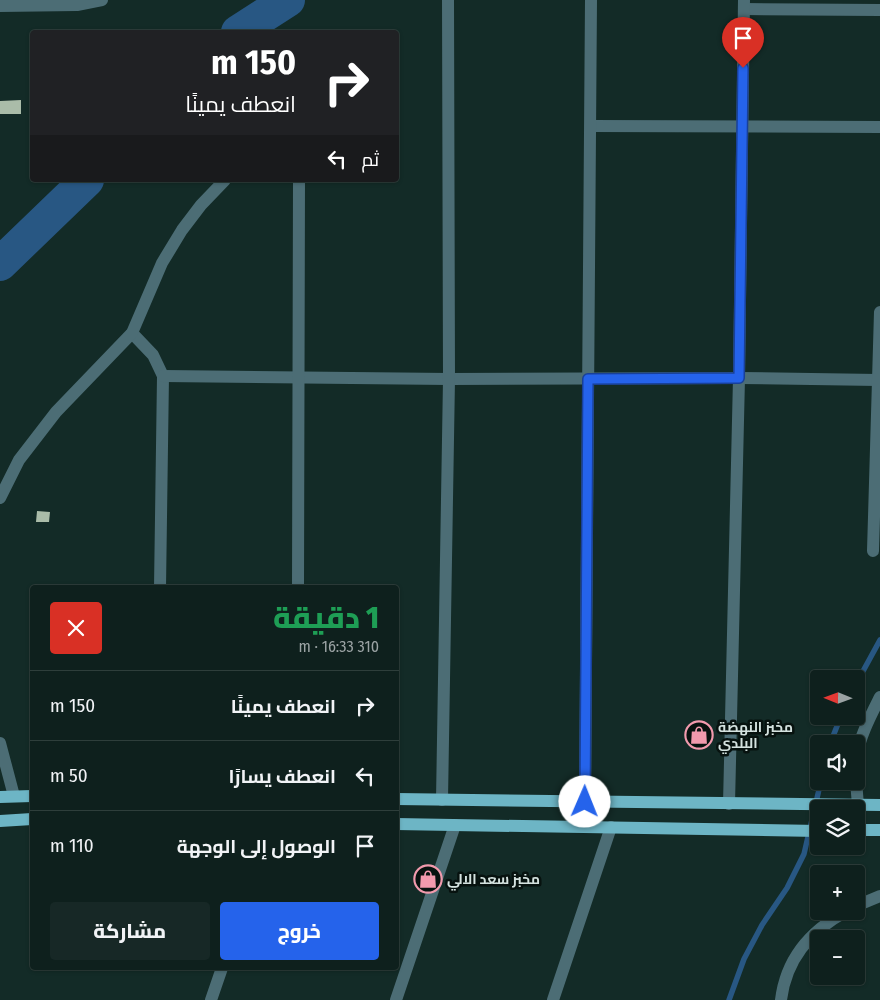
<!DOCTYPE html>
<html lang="ar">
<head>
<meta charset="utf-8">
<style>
  body { margin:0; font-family:"Fira Sans Condensed",Cairo,sans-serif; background:#172826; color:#f1f3f6; direction:rtl; height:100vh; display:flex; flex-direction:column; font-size:19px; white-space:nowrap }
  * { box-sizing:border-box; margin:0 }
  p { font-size:16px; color:#9ba3a4 }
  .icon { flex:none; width:28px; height:28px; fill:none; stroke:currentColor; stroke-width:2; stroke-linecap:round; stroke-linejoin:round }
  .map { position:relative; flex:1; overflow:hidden; direction:ltr }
  .drawer { position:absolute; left:30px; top:585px; width:369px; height:385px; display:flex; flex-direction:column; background:#0e201d; border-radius:5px; box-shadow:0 1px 4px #0004,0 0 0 1px #2e3e3b; direction:rtl }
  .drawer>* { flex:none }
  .guide { position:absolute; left:30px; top:30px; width:369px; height:152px; border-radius:5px; box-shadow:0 1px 4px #0004,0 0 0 1px #2e3e3b; direction:rtl; background:#202124; color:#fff; overflow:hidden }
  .needle { width:32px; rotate:271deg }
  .controls { position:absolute; left:810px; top:670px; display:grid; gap:10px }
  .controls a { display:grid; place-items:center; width:55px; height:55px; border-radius:5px; background:#0e201d; box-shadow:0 1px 4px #0004,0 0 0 1px #2e3e3b; font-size:25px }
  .pin { position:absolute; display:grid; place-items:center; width:42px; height:42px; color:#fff; margin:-51px -21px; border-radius:50% 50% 50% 0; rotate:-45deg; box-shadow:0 0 5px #0007 }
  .pin .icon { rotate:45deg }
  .me { position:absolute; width:55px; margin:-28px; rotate:1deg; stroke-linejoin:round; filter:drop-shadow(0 0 4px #0008) }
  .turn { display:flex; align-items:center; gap:18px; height:105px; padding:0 20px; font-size:22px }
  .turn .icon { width:65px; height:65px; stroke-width:2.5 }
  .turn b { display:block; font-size:35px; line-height:42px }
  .then { display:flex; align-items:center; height:48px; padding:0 20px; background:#0003; gap:10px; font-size:19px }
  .round { display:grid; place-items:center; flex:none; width:52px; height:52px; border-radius:5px; background:#172826 }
  .head { display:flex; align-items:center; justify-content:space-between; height:85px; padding:0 20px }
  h1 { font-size:30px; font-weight:800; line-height:38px; color:#1e9e55 }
  .primary-button { display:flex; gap:10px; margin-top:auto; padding:10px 20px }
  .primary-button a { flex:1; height:58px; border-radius:5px; background:#2563eb; color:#fff; font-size:20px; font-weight:800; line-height:58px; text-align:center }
  .primary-button a+a { background:#172826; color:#f1f3f6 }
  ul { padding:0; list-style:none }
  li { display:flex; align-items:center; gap:15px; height:70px; padding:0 20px; border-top:1px solid #2e3e3b }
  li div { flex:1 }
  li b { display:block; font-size:19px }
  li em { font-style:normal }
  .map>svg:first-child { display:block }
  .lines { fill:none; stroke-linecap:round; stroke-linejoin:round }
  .stream { stroke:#285783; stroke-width:5.5 }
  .river { stroke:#285783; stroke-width:34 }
  .building { fill:#aabca9 }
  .minor { stroke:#4c6d75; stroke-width:12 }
  .major { stroke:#6db5c5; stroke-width:12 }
  .route-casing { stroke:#184099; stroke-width:12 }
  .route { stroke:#2563eb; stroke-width:9 }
  .labels { text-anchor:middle; stroke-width:5; stroke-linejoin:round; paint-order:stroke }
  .poi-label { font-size:14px; font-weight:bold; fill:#d4e2df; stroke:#07120f; text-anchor:start }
</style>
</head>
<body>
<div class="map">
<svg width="880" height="1000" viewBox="0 0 880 1000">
  <rect width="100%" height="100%" fill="#132b27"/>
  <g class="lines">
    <g class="stream">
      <polyline points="856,684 880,640"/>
      <polyline points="830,744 841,716"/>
      <polyline points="729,1000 744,959 762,925 787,888 804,854 821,781"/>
    </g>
    <g class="river">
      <polyline points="238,32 288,0"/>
      <polyline points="0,264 87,180"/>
    </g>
  </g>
  <g class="building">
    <polygon points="21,100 21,114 0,114 0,101"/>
    <polygon points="37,511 50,512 49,522 36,522"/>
  </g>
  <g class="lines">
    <g class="minor">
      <polyline points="0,6 77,5 102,0"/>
      <polyline points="744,9 880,10"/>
      <polyline points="591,126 880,127"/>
      <polyline points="132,333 153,355 163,376 160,588"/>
      <polyline points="163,376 449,379 739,378 878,380"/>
      <polyline points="0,498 19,460 56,412 132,333 162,263 182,230 201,205 225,180"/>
      <polyline points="873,551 880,312"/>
      <polyline points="298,588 299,180"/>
      <polyline points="0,743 14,796"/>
      <path d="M856 758C860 736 870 717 880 697"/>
      <polyline points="856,781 858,805"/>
      <polyline points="442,800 449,379 448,0"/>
      <polyline points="585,802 591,0"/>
      <polyline points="729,804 739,378 744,0"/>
      <polyline points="856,906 880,896"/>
      <polyline points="211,1000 222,968"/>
      <polyline points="396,1000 455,825"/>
      <polyline points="553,1000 611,827"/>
      <path d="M781 1000C786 959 811 930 847 911"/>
    </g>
    <g class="major">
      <polyline points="0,797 32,796"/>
      <polyline points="396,799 880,805"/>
      <polyline points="0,821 32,819"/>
      <polyline points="396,824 819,831"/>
      <polyline points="856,830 880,830"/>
    </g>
  </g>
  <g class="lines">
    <g class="route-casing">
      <polyline id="route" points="585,802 588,379 739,378 743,68"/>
    </g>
    <use href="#route" class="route"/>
  </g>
  <defs>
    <g id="shop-ring" transform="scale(1.4375)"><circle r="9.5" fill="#07120f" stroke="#f29aad" stroke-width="1.5"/><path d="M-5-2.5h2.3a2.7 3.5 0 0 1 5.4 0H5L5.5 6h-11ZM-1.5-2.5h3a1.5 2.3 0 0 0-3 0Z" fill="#f29aad"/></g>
  </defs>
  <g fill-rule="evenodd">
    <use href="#shop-ring" x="699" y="735"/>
    <use href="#shop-ring" x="428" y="879"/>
  </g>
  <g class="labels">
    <g class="poi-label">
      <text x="718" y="732">مخبز النهضة<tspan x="718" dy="16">البلدي</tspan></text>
      <text x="447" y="884">مخبز سعد الالي</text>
    </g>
  </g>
</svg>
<div class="controls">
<a><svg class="needle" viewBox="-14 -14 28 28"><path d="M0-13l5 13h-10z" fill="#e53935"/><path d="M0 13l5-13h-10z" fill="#9ba3a4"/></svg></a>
<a><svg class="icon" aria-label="sound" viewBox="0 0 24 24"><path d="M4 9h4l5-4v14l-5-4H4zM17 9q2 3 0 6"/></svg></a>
<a><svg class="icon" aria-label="layers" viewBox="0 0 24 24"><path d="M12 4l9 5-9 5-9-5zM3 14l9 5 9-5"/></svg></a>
<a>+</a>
<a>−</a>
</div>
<div class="pin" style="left:743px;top:68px;background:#d93025"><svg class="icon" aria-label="arrive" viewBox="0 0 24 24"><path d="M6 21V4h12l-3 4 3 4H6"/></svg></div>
<svg class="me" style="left:585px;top:802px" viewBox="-20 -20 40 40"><circle r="19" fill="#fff"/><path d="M0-13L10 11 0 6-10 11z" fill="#2563eb"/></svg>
<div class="guide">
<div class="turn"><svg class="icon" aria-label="right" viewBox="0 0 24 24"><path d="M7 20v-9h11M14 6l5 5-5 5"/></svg><div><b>150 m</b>انعطف يمينًا</div></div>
<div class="then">ثم<svg class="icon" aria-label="left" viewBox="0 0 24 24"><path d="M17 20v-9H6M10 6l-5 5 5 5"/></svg></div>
</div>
<section class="drawer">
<div class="head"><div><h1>1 دقيقة</h1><p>310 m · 16:33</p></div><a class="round" style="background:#d93025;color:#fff"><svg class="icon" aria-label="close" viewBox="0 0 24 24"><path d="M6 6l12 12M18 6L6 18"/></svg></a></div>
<ul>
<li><svg class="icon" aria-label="right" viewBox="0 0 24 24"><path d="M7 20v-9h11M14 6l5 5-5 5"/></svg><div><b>انعطف يمينًا</b></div><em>150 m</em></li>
<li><svg class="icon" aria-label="left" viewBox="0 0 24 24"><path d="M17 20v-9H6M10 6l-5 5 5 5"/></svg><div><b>انعطف يسارًا</b></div><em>50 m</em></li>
<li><svg class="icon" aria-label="arrive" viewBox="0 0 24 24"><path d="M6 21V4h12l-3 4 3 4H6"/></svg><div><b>الوصول إلى الوجهة</b></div><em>110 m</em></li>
</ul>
<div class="primary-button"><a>خروج</a><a>مشاركة</a></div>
</section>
</div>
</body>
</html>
